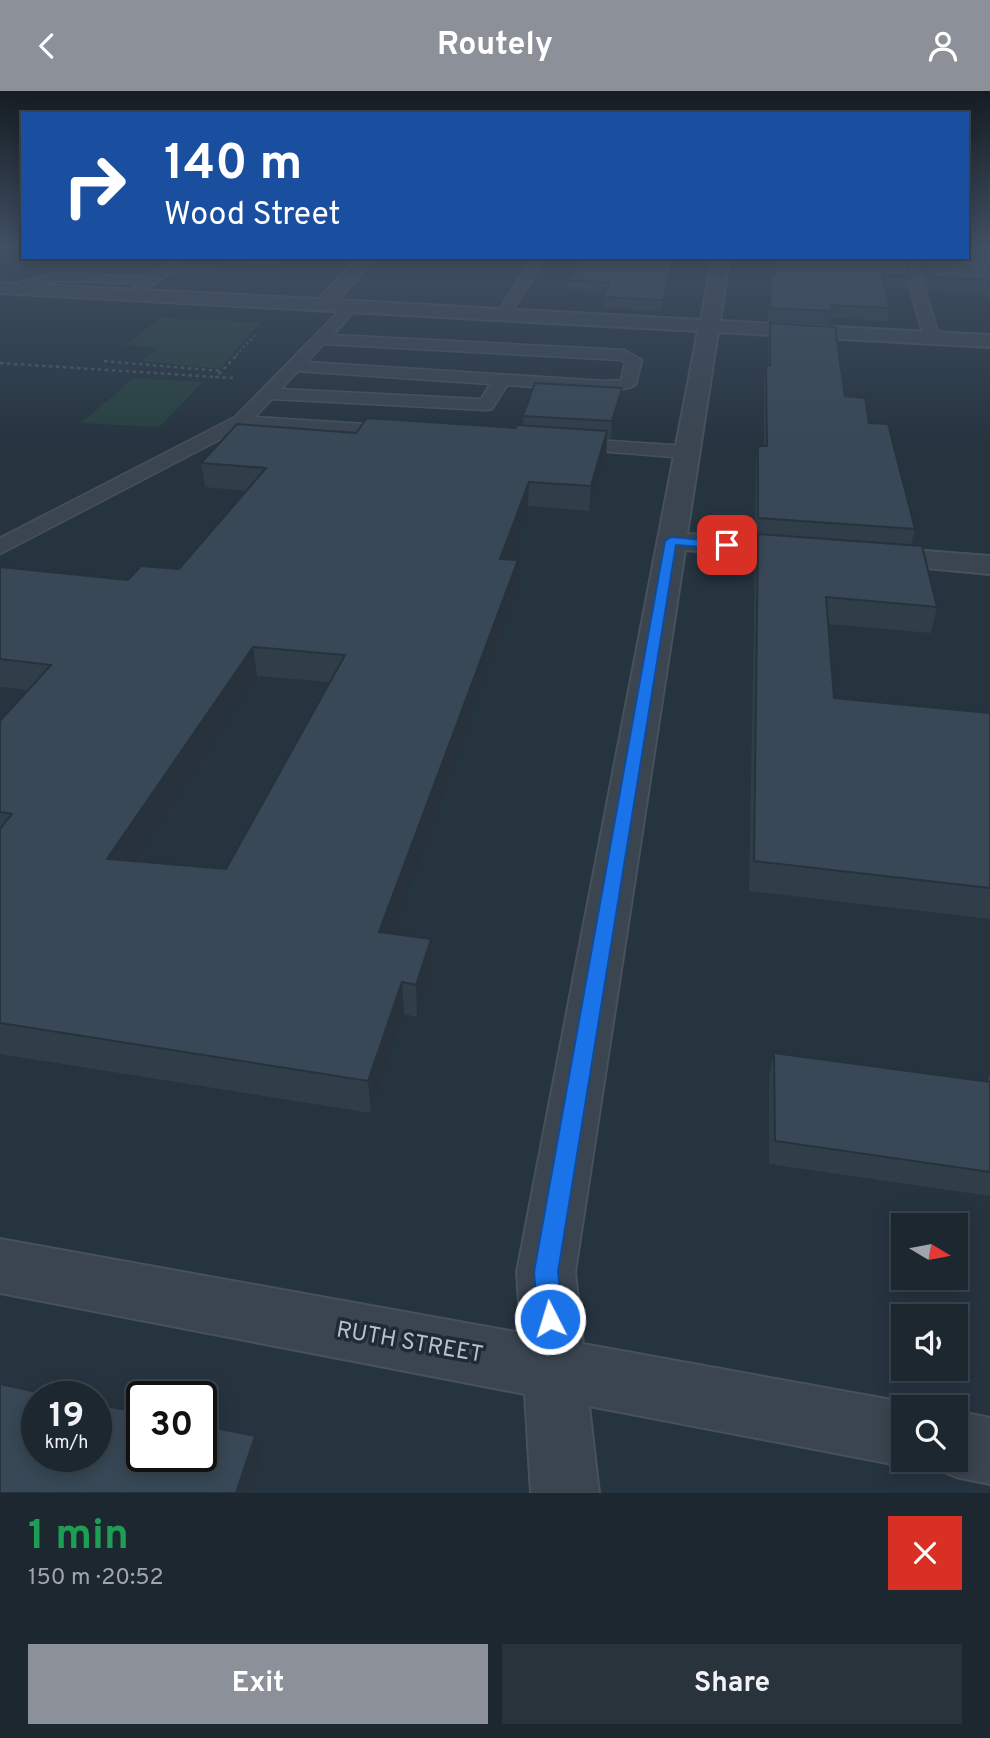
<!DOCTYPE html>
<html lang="en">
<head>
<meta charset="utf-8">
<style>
  body { margin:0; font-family:Overpass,sans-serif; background:#29333c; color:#f1f3f6; height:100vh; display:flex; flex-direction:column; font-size:26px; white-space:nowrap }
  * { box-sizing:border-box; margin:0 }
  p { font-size:23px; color:#a0a5ab }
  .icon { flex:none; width:38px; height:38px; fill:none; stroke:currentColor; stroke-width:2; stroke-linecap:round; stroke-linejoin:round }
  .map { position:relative; height:1402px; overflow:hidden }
  .panel { display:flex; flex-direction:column; background:#1c2730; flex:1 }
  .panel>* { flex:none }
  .top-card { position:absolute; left:21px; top:21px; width:948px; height:147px; border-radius:0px; box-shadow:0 4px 18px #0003,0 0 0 2px #3a444c; background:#1a4fa0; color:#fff; overflow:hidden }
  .needle { width:46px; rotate:100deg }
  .fabs { position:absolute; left:891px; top:1122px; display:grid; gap:14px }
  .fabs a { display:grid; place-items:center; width:77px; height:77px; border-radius:0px; background:#1c2730; box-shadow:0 4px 18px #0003,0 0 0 2px #3a444c; font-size:35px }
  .speed { position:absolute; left:21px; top:1290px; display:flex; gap:14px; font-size:35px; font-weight:700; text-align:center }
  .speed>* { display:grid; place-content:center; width:91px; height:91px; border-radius:50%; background:#1c2730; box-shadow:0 4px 18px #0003,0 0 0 2px #3a444c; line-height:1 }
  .speed small { font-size:18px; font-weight:400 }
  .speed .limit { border:4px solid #111; border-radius:10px; background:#fff; color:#111 }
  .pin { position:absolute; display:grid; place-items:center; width:60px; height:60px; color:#fff; margin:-30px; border-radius:14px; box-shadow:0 4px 10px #0006 }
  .me { position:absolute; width:77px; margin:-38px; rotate:355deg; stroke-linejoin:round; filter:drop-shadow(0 0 5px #0008) }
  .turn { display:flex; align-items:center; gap:24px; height:147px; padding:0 28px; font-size:32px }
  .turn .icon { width:91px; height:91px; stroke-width:2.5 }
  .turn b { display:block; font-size:49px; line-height:60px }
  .round { display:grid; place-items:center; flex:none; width:74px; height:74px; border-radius:0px; background:#29333c }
  .head { display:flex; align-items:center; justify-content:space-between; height:119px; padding:0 28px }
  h1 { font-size:42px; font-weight:700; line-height:52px; color:#1e9e55 }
  .button { display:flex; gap:14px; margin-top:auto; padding:14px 28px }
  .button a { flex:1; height:80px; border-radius:0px; background:#8c9099; color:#fff; font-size:28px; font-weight:700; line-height:80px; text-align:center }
  .button a+a { background:#29333c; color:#f1f3f6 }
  header { display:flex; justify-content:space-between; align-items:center; height:91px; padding:0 28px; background:#8c9099; color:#fff; font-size:32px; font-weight:700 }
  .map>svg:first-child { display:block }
  .green { fill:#284141 }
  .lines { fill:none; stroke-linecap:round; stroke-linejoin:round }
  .service-casing { stroke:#47515c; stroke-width:3 }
  .minor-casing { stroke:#47515c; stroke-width:4 }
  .path-far1 { stroke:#415959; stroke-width:2; stroke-dasharray:2.5 2.5; stroke-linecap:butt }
  .path { stroke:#415959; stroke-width:2.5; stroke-dasharray:3.5 3.5; stroke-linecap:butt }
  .service { fill:#3a4550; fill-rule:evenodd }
  .minor { fill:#3a4550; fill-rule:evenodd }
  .wall { fill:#303e4a; fill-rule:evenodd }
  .shaded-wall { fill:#27323c }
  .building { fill:#384856; stroke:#27323c; stroke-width:2; fill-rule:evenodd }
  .route { fill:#1a73e8; stroke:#114b97; stroke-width:2 }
  .labels { text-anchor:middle; stroke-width:7; stroke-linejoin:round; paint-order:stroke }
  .near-street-label { font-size:23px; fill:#b7c0cb; stroke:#1f2a35 }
</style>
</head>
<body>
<header><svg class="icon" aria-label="back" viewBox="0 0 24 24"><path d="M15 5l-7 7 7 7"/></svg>Routely<svg class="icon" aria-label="person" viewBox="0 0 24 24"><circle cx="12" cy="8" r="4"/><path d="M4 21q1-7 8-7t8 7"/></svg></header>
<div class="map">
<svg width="990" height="1402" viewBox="0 0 990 1402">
  <rect width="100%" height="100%" fill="#263440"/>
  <g class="green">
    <polygon points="161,227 260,231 220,278 141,270 158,257 125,254"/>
    <polygon points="134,287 203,291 159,336 81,332"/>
  </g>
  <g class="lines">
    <g class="service-casing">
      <g id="service">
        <path d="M177 166H192C176 183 153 188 140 207L135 208 128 204 136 193 132 192 58 190 35 195 18 202 11 198 25 189 58 182 143 186 161 178Z"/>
        <polygon points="533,166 546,166 508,227 498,227 496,224"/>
        <polygon points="901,166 914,166 940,247 937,250 932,252 924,247"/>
        <path d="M351 212 358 216 333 244 624 259 642 269 636 293C624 307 529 295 507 294L492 318 486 319 272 308 255 326 398 335 407 341 398 347 244 336 0 463V447L235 326 346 213ZM324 253 621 269 625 271 621 289 605 290 307 271ZM298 280 490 293 481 308 281 298Z"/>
        <polygon points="566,347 686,355 696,361 686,367 559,357 557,353 559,349"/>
      </g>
    </g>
    <g class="minor-casing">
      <g id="minor">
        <polygon points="358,166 375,166 338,209 701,229 713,166 729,166 720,230 990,244 990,256 718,241 687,443 810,451 820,454 824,460 820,466 810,469 685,459 575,1181 583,1253 903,1311 916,1316 903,1316 903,1368 919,1368 903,1375 589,1315 599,1402 531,1402 525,1303 0,1202 0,1148 521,1242 517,1181 698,240 0,202 0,192 319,208"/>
        <polygon points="873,456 990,465 990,483 863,471 859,465 863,459"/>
        <polygon points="956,1320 990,1327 990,1393 956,1386 933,1376 930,1368 956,1368"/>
      </g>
    </g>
    <polyline class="path-far1" points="236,264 256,243"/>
    <g class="path">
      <polyline points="104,270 221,280"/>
      <polyline points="0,272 216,286"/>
      <polyline points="233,287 216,286 238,263"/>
    </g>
    <use href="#service" class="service"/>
    <use href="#minor" class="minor"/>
  </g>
  <g class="wall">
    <polygon points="990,157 990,212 985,202 927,199 915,166 968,166"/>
    <polygon points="304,166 280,188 179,183 177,170"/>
    <polygon points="674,166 662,220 603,217 603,206 605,201 568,199 569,189"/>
    <polygon points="779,166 905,166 910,185 907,198 885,196 890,217 888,230 831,227 830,233 768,230 769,196 771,184 773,184 774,168 778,169"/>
    <polygon points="770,232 845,305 869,332 915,438 911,454 937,516 931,542 828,533 834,607 990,622 990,828 749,800 755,468 758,446 755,445 756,372 758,355 764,355 764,289 766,274 768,274 768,246"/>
    <path d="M622 297 621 313 611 347H607L606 364 589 420 528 415 509 468 517 496 392 843 431 848 432 880 417 926 404 923 371 1022 0 963V630L28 599 0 596V476L128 489 179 478 246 400 205 396 201 372 356 342 516 337 523 335V325ZM257 585 330 591 226 778 134 771Z"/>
    <polygon points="774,962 987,990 990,983 990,1105 769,1073 769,985"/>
  </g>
  <g class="shaded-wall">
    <polygon points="289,166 304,166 280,188 278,175"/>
    <polygon points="673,166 674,166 662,220 663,209"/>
    <polygon points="622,297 621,313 611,347 612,330"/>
    <polygon points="607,340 606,364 589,420 591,395"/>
    <polygon points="529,391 528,415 500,494 500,468"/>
    <polygon points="518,469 517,496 382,873 379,841"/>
    <polygon points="253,556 257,585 115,800 107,768"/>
    <polygon points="431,848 432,880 417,926 416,894"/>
    <polygon points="402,891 404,923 371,1022 368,990"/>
    <polygon points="255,1345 261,1367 249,1402 236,1402"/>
  </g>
  <g class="building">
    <polygon points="968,157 990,157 990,193 988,189 930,186 922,166 968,166"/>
    <polygon points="181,166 289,166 278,175 177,170"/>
    <polygon points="580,166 673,166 663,209 603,206 609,192 569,189"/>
    <polygon points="780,166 905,166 910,185 882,184 890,217 831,214 832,220 770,217 771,184 775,184 774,168 780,169"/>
    <polygon points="770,232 835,236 845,305 865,307 869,332 888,333 915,438 758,427 758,355 767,355 766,274 770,274"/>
    <polygon points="535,292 622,297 612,330 523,325"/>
    <path d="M367 327 516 337 517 334 607 340 591 395 529 391 500 468 518 469 379 841 431 848 416 894 402 891 368 990 0 932V738L12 723 0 721V630L51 574 0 568V476L128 489 141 475 179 478 266 377 201 372 237 333 356 342ZM253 556 345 564 226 778 107 768Z"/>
    <polygon points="758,443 922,455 937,516 826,506 834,607 990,622 990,797 754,770"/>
    <polygon points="774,962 990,991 990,1081 775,1050"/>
    <polygon points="0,1293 60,1306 37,1306 37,1365 96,1365 96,1313 142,1322 142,1365 201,1365 201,1334 255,1345 236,1402 0,1402"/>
  </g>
  <linearGradient id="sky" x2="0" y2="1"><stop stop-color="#151d23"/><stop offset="0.44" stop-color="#415064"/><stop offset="1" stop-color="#415064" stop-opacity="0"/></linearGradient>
  <rect width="990" height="353" fill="url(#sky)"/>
  <polygon class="route" points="671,446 727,451 732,454 727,458 676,454 558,1181 563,1228 559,1237 550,1240 541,1237 538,1228 534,1181 665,450"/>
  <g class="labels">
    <g class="near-street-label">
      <text transform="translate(410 1250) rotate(10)" y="8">RUTH STREET</text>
    </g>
  </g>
</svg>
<div class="fabs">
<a><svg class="needle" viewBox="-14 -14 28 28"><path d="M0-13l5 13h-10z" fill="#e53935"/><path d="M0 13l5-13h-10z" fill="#a0a5ab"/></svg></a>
<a><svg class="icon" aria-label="sound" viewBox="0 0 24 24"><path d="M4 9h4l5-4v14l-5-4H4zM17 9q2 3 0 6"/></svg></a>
<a><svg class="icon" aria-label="search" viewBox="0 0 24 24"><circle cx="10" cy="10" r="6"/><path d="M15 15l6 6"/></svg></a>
</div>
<div class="speed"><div>19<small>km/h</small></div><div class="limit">30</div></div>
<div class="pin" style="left:727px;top:454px;background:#d93025"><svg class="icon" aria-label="arrive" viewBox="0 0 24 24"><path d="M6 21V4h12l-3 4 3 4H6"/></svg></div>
<svg class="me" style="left:550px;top:1228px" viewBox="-20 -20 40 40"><circle r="17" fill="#1a73e8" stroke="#fff" stroke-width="3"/><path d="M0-11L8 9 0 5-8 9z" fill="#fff"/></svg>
<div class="top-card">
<div class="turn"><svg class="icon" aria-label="right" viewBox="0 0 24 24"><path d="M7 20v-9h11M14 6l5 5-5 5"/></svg><div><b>140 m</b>Wood Street</div></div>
</div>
</div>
<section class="panel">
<div class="head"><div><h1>1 min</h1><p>150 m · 20:52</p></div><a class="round" style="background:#d93025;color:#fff"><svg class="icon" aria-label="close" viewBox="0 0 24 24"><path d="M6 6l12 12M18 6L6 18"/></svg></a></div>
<div class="button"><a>Exit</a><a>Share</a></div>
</section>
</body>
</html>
